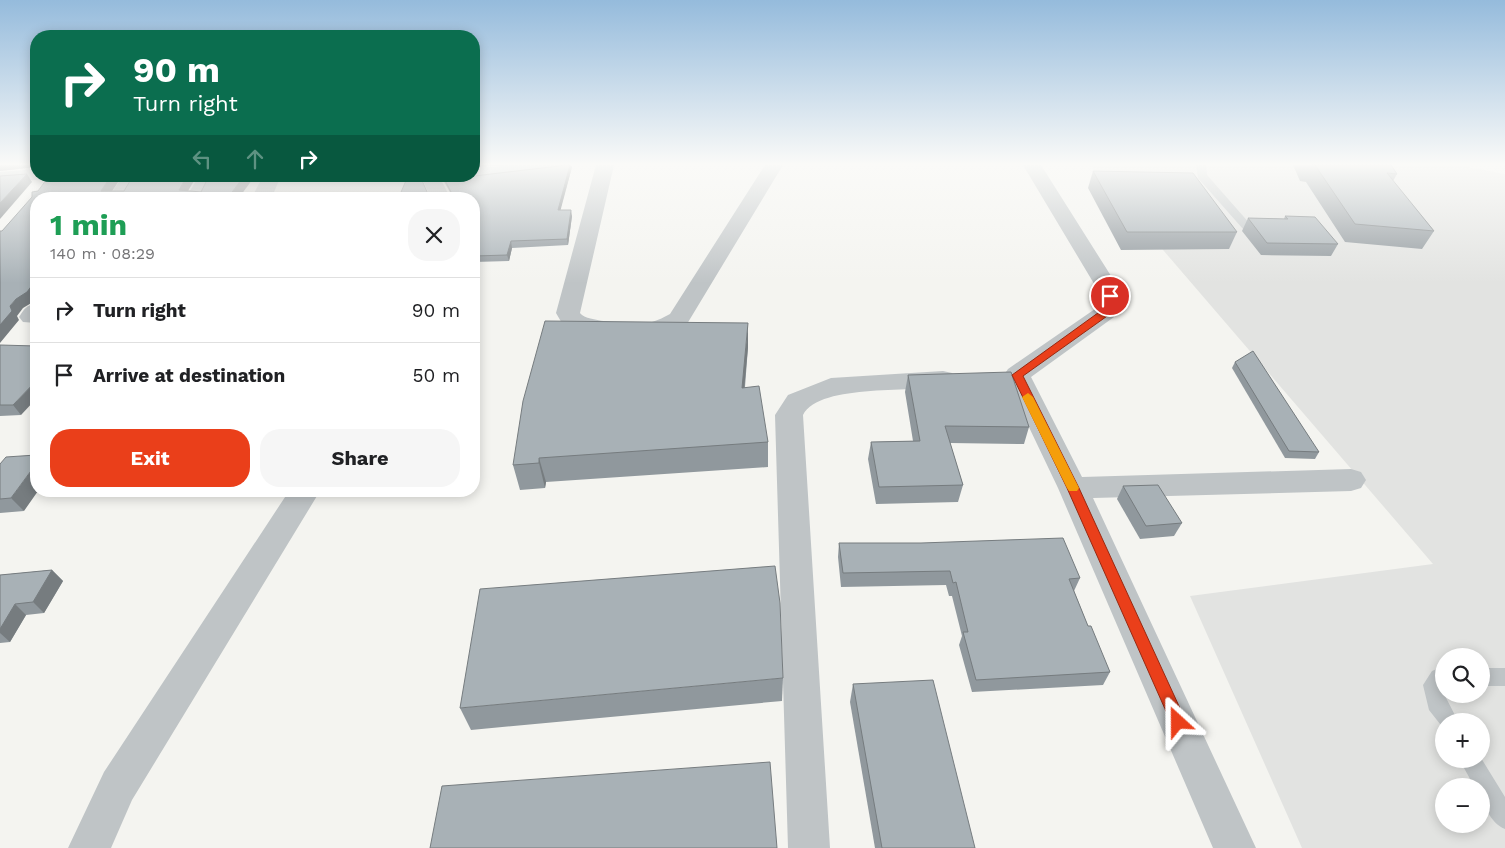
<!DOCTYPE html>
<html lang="en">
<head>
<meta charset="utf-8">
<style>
  body { margin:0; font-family:"Work Sans",sans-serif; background:#f6f6f6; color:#202124; height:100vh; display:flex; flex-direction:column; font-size:19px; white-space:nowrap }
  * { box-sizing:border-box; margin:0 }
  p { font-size:16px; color:#757577 }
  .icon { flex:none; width:28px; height:28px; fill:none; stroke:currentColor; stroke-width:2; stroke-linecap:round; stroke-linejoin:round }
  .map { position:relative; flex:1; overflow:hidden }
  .side { position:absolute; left:30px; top:192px; width:450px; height:305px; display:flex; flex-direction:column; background:#fff; border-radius:20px; box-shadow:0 2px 12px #0003 }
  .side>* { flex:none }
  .banner { position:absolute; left:30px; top:30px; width:450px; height:152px; border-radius:20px; box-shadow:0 2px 12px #0003; background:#0b6e4f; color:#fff; overflow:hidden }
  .fabs { position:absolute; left:1435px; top:648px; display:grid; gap:10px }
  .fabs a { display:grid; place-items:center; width:55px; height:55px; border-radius:50%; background:#fff; box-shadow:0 2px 12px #0003; font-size:25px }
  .pin { position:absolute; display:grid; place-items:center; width:42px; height:42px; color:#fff; margin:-21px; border:2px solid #fff; border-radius:50%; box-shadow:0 1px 5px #0007 }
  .me { position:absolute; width:55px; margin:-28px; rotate:336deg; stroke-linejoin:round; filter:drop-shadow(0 0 4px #0008) }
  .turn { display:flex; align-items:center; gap:18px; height:105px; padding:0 20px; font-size:22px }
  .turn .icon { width:65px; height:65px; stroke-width:2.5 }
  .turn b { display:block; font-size:35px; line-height:42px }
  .lanes { display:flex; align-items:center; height:48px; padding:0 20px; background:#0003; justify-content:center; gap:25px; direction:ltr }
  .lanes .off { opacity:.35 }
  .round { display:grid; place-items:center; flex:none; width:52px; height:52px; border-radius:20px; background:#f6f6f6 }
  .overview { display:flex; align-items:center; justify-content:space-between; height:85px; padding:0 20px }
  h1 { font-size:30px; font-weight:700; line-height:38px; color:#1e9e55 }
  .button { display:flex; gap:10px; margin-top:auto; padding:10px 20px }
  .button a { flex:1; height:58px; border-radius:20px; background:#ea3f1a; color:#fff; font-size:20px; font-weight:700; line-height:58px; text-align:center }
  .button a+a { background:#f6f6f6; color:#202124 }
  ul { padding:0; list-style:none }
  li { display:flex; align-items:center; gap:15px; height:65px; padding:0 20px; border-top:1px solid #e0e0e0 }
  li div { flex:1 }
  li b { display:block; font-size:19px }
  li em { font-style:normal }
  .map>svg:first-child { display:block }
  .built { fill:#e2e3e1; fill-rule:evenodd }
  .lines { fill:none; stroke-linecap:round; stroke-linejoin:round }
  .lane { fill:#bfc4c6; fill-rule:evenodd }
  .street { fill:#bfc4c6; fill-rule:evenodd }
  .wall { fill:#90989d }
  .shaded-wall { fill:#767c7f }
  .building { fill:#a8b1b6; stroke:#767c7f }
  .route { fill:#ea3f1a; stroke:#982911 }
  .slow { fill:#f59e0b }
</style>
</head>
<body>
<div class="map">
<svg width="1505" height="848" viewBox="0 0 1505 848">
  <rect width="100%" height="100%" fill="#f4f4f0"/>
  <path class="built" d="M1090 165H1458L1505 174V848H1302L1190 596 1433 564ZM1444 656H1481V694H1444ZM1444 721H1481V759H1444ZM1444 786H1481V824H1444Z"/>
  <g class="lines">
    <g class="lane">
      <polygon points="1196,165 1206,165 1207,175 1251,225 1251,229 1243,229 1198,178"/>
      <polygon points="1439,668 1444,668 1444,694 1458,721 1444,721 1444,729 1429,710 1423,685 1432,671"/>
      <rect x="1481" y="668" width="24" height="18"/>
      <path d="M1481 758 1505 797V829C1490 823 1481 802 1481 786H1474L1459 759Z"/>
    </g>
    <g class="street">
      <polygon points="512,165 569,165 566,169 560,170 474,180 466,176 474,176 474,168"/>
      <path d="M596 165H614L580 313C586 323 639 324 652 322 659 320 664 317 670 314L765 165H783L687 324 656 335 618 336 572 330 563 325 556 313Z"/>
      <polygon points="1023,165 1041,165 1118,287 1121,296 1114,317 1031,377 1082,477 1351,469 1361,472 1366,480 1361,488 1351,491 1093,498 1256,848 1213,848 1058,488 1004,375 1008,369 1095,309 1099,296 1096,287"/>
      <polygon points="36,169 36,176 44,176 43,179 0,184 0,172"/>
      <polygon points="123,176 142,176 127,199 107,199"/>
      <polygon points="199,176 217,176 205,199 185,199"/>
      <polygon points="263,176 281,176 271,199 251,199"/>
      <polygon points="421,176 439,176 451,199 431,199"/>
      <path d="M36 303V323L23 322 19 317C24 309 27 305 36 303Z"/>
      <path d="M943 371 952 373 956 379 952 385C916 394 821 382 803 415L830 848H788L775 415 788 395 831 378Z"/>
      <polygon points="289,491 320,491 132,800 111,848 68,848 104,772"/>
    </g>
  </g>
  <g class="wall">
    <polygon points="36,165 36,172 34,167 0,171"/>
    <polygon points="474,165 517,165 474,167"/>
    <polygon points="1293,165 1391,165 1397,174 1393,181 1434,231 1422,249 1345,242 1306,182 1300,181"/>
    <polygon points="572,167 560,210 572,216 568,245 512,248 509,261 474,262 474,199 428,194 451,194 441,176 474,176"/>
    <polygon points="1093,171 1237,232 1229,249 1121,250 1088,188"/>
    <polygon points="1285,216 1338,244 1331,256 1261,255 1242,231 1248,218 1284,219"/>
    <polygon points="0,345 21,415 0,416"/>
    <polygon points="748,347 745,387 768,442 768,467 546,482 545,488 520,490 513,465"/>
    <polygon points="1235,362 1319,452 1315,459 1285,458 1232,368"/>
    <polygon points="908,375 1029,427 1024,444 950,443 963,485 958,502 876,504 868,459 871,442 913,441 905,392"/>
    <polygon points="0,464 24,511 0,513"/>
    <polygon points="1123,486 1182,523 1174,536 1140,539 1117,499"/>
    <polygon points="839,543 1080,578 1074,591 1088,626 1110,672 1103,685 972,692 959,645 962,636 952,596 949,596 946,585 841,587 838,557"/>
    <polygon points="52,570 63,581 44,613 26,615 10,642 0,643 0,575"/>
    <polygon points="783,678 782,701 471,730 460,708"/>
    <polygon points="853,684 975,848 875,848 850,702"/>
  </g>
  <g class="shaded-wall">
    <polygon points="0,165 34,165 32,165 34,167 0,171"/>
    <polygon points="570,165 571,165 572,167 559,216 558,210"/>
    <polygon points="27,174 32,182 0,219 0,203"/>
    <polygon points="111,176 122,176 107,199 101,191"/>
    <polygon points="187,176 197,176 183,199 179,190"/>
    <polygon points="244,176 255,176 238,199 227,199"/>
    <polygon points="571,210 572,216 568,245 567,239"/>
    <polygon points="511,241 512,248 509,261 507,255"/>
    <polygon points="36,280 36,298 33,302 23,308 17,316 19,320 0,343 0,325 10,306 16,299"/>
    <polygon points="748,323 748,347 742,412 742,388"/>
    <polygon points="36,381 36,399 21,415 13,405"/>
    <polygon points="539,458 546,482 545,488 539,463"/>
    <polygon points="36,464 36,491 38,491 24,511 11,498"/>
    <polygon points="52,570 63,581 44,613 33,602"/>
    <polygon points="15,604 26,615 10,642 0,633 0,629"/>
  </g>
  <g class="building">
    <polygon points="563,165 570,165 558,210 571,210 567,239 511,241 507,255 474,256 474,199 398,199 408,176 420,176 428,194 451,194 451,192 443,176 474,176 559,166"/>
    <polygon points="1312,165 1391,165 1397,174 1387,173 1434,231 1355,224 1315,165"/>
    <polygon points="1093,171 1193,173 1237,232 1127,232"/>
    <polygon points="27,174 0,203 0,176"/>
    <polygon points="49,176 111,176 101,191 124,191 133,176 187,176 179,190 201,192 209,176 244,176 227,199 36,199 36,280 27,292 16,299 10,306 12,311 0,325 0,231 2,231 32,197 32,192 38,191"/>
    <polygon points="1285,216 1315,217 1338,244 1267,243 1248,218 1288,219"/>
    <polygon points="545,321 748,323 742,388 759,386 768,442 539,458 539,463 513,465 523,401"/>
    <polygon points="0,345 36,346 36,381 13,405 0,405"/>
    <polygon points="1253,351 1319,452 1289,451 1235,362"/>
    <polygon points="1011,372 1029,427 945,426 963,485 879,487 871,442 920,441 908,375"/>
    <polygon points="36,455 36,464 11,498 0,499 0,464 6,457"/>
    <polygon points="1158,485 1182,523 1146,526 1123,486"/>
    <polygon points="1063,538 1080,578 1069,579 1088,626 1091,626 1110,672 976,680 963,632 968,632 956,582 953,583 950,571 843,573 839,543 921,543"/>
    <polygon points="775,566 780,603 783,678 460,708 480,589"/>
    <polygon points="52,570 33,602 15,604 0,629 0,575"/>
    <polygon points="933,680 975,848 882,848 853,684"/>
    <polygon points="770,762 777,848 430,848 442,786"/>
  </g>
  <linearGradient id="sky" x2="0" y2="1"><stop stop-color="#95bbdc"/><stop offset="0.58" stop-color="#fafaf8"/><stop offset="1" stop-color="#fafaf8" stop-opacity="0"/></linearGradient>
  <rect width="1505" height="283" fill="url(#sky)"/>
  <polygon class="route" points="1110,293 1115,296 1110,314 1023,376 1079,488 1184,717 1186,722 1184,727 1178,729 1173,727 1067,488 1012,375 1102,310 1105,296"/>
  <polygon class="slow" points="1028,393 1033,397 1079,488 1077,491 1069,491 1067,488 1022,397"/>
</svg>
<div class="fabs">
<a><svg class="icon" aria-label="search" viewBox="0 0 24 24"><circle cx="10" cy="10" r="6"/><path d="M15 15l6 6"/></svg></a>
<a>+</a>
<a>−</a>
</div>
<div class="pin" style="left:1110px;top:296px;background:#d93025"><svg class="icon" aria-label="arrive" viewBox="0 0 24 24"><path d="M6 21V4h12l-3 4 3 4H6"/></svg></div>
<svg class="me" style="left:1178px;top:722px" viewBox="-20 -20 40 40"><path d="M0-17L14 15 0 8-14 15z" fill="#ea3f1a" stroke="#fff" stroke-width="4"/></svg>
<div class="banner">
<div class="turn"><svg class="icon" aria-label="right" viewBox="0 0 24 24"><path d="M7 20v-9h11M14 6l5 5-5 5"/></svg><div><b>90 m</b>Turn right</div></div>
<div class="lanes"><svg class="icon off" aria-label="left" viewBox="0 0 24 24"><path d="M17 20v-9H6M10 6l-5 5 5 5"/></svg><svg class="icon off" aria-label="ahead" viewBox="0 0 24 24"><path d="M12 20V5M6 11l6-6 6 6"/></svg><svg class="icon" aria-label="right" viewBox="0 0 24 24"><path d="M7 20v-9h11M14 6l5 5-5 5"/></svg></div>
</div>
<section class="side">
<div class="overview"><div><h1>1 min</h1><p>140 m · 08:29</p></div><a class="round"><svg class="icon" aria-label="close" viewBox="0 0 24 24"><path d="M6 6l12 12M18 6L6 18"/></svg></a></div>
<ul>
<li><svg class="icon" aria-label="right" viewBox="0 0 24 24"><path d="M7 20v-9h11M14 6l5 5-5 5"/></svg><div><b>Turn right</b></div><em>90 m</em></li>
<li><svg class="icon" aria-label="arrive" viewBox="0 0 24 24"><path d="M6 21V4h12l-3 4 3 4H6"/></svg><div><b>Arrive at destination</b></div><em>50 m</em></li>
</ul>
<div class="button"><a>Exit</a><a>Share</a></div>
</section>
</div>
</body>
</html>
